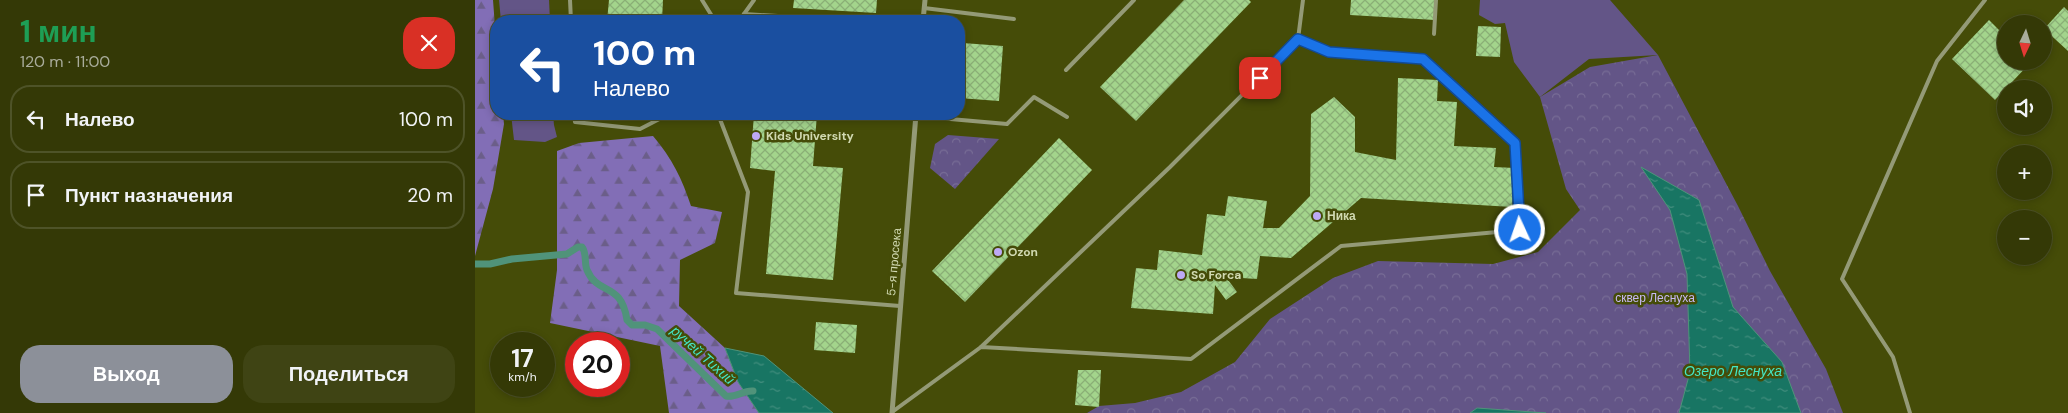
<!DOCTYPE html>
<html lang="ru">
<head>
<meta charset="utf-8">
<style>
  body { margin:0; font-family:"DM Sans",sans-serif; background:#3f4414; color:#f1f3f6; height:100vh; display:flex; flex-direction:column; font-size:19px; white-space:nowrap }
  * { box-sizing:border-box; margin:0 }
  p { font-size:16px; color:#a9ac9b }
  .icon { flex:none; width:28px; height:28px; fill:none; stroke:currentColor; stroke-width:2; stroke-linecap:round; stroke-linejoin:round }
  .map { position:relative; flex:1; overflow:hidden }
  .side { display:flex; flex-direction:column; background:#343906; width:475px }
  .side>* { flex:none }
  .hud { position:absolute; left:15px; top:15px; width:475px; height:105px; border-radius:20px; box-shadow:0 2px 8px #0003,0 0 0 1px #4e5328; background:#1a4fa0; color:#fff; overflow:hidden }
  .needle { width:32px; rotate:184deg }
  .tools { position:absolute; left:1522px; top:15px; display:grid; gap:10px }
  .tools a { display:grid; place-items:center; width:55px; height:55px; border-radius:50%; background:#343906; box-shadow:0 2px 8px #0003,0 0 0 1px #4e5328; font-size:25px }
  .speed { position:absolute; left:15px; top:332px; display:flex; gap:10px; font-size:25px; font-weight:700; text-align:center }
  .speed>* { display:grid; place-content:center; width:65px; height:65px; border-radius:50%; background:#343906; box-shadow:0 2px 8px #0003,0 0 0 1px #4e5328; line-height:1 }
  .speed small { font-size:12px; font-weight:400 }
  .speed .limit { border:8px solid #d22; background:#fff; color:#111 }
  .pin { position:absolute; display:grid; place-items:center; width:42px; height:42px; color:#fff; margin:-21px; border-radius:10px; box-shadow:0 2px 8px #0006 }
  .me { position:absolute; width:55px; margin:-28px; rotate:357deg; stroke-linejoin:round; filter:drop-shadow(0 0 4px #0008) }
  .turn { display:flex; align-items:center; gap:18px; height:105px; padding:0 20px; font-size:22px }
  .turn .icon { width:65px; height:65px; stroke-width:2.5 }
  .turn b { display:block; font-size:35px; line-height:42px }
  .round { display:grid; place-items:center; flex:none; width:52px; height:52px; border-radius:20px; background:#3f4414 }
  .head { display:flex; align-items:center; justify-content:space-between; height:85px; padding:0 20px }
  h1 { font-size:30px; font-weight:700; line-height:38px; color:#1e9e55 }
  .primary-button { display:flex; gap:10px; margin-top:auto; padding:10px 20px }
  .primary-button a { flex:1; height:58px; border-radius:20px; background:#8c9099; color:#fff; font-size:20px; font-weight:700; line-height:58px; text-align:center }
  .primary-button a+a { background:#3f4414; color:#f1f3f6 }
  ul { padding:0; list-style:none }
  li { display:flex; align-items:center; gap:15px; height:68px; margin:0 10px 8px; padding:0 10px; border:2px solid #4e5328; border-radius:20px }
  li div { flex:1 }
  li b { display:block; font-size:19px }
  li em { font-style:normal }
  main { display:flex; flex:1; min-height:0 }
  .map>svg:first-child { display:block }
  .grass { fill:#635587 }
  .forest { fill:url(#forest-firs) }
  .park { fill:url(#park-crowns) }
  .water { fill:url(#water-ripples); stroke:#50937a }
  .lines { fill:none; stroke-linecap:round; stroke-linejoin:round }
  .stream { stroke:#50937a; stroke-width:7 }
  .building { fill:url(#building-cross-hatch) }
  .lane { stroke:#949a77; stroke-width:4 }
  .street { stroke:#949a77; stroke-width:5 }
  .route-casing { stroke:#114b97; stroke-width:12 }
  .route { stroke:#1a73e8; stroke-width:9 }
  .poi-dot { fill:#bda9f5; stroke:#454c08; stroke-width:2 }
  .labels { text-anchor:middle; stroke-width:5; stroke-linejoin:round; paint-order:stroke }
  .poi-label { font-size:12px; font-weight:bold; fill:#d1d9b1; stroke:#454c08; text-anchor:start }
  .street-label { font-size:12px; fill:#d1d9b1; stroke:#454c08 }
  .park-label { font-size:12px; fill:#c8b9f4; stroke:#454c08 }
  .water-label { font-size:14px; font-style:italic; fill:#44e6c5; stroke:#454c08 }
</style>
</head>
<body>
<main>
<section class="side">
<div class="head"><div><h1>1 мин</h1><p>120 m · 11:00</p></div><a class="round" style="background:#d93025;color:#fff"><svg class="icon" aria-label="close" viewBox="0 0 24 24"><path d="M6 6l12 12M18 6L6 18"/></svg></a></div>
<ul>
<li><svg class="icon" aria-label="left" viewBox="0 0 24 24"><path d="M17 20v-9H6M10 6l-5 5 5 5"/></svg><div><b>Налево</b></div><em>100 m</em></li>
<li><svg class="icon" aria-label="arrive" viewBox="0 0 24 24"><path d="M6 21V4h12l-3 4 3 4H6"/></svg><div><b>Пункт назначения</b></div><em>20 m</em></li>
</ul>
<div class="primary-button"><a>Выход</a><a>Поделиться</a></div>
</section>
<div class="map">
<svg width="1593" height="413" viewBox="0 0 1593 413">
  <defs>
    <pattern id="forest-firs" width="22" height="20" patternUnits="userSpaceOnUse" patternTransform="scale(1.25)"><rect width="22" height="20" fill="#826eb6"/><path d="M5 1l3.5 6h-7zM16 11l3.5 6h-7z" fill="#6b5e89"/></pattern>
    <pattern id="park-crowns" width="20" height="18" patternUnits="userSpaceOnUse" patternTransform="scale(1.25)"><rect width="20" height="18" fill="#635587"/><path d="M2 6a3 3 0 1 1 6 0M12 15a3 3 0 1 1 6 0" fill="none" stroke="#786d96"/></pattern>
    <pattern id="water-ripples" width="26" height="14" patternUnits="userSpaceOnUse" patternTransform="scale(1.25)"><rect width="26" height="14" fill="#187563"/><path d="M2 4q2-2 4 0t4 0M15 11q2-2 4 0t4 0" fill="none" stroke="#438e7e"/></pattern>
    <pattern id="building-cross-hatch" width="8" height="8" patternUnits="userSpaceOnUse" patternTransform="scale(1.25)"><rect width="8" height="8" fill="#a3d48c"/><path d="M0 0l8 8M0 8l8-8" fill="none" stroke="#8aaf76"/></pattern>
  </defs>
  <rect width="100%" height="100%" fill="#454c08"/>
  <g class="grass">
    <polygon points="24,0 74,0 75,21 26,21"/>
    <polygon points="1005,0 1135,0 1183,55 1114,59 1065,97 1039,62 1030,23 1020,24 1004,15"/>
    <polygon points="36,114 78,114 79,125 82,137 70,142 39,140"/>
  </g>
  <g class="forest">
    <polygon points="0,0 18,0 21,40 21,114 28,114 29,124 18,189 0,256"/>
    <path d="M178 136C197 158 207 179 216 206L247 212 240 243 205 260 204 306 250 348 263 382 284 413H194L185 346 75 323 82 270V151L104 143Z"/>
  </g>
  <g class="park">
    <polygon points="1183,55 1263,206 1295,271 1351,369 1368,413 612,413 624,406 660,403 706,392 760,362 795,319 858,278 903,261 1018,264 1063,252 1105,210 1091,189 1065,97 1115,67"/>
    <polygon points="473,135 524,139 480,189 455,168 460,144"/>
  </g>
  <g class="water">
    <polygon points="1166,167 1224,200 1258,307 1307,362 1326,413 1204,413 1215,372 1212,274 1195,210"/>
    <polygon points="250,348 289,356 358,413 284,413 263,382"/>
    <polygon points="1002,408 1071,413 995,413"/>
  </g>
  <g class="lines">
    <path class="stream" d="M0 264H15L37 259 92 254 103 247H107C112 253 109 263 112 270 123 296 146 281 152 320L157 325H170L182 329 251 396C261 398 268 390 278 391"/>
  </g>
  <g class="building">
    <polygon points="134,0 188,0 187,21 132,21"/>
    <polygon points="319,0 402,0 401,13 318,8"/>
    <polygon points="709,0 774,0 776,2 661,121 625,87"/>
    <polygon points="876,0 961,0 960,20 875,15"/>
    <polygon points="1589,7 1593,11 1593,51 1569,29"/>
    <polygon points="1514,20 1531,37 1531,61 1557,61 1520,100 1477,59"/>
    <polygon points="1003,26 1026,27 1025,57 1001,56"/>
    <polygon points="488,43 528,46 524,101 484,98"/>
    <polygon points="923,78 963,80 962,101 982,102 979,146 1021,148 1019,167 1040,168 1037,207 886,198 816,258 785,256 782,279 751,277 762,292 751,300 740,285 738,314 656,308 661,268 682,270 684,250 727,255 732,214 750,216 753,196 792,201 788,228 804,228 835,196 836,114 859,97 880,117 880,152 921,160"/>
    <polygon points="279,114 342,114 338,166 368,168 358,280 291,274 300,171 275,168"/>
    <polygon points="584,138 617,170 490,302 457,271"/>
    <polygon points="341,322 382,325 380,353 339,350"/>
    <polygon points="603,370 626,370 624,407 600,405"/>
  </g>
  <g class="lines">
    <g class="lane">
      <polyline points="95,0 96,21"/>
      <polyline points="227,0 240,21"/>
      <polyline points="449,8 539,19"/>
      <polyline points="269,14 383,21"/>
      <polyline points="264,21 279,0"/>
      <polyline points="959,34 961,0"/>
      <polyline points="591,70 659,0"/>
      <polyline points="99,114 100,122 165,129 194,114"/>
      <polyline points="243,114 273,192 261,293 425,306"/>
      <polyline points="441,116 532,124 559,97 592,117"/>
      <polyline points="506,347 695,167 823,39"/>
      <polyline points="417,412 506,347 716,359 866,246 1045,230 1040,143 948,59 854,52 823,39 828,0"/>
      <polyline points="1435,413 1418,357 1367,279 1462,61 1510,0"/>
    </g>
    <g class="street">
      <polyline points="448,21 450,0"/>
      <polyline points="417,413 441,114"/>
    </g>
  </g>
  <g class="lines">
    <g class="route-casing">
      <polyline id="route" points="785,78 823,39 854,52 948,59 1040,143 1045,230"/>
    </g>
    <use href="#route" class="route"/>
  </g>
  <g class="poi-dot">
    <circle cx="281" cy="136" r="5"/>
    <circle cx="842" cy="216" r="5"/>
    <circle cx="523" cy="252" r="5"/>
    <circle cx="706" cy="275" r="5"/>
  </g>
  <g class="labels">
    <g class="poi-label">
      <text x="291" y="140">Kids University</text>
      <text x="852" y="220">Ника</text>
      <text x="533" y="256">Ozon</text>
      <text x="716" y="279">So Forca</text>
    </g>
    <g class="street-label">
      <text transform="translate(419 262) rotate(-85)" y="4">5-я просека</text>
    </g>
    <g class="park-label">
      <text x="1180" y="302">сквер Леснуха</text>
    </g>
    <g class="water-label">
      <text transform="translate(228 355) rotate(42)" y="5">ручей Тихий</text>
      <text x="1258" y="376">Озеро Леснуха</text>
    </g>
  </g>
</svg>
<div class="tools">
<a><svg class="needle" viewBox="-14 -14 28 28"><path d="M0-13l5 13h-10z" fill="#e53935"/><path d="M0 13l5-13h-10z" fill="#a9ac9b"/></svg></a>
<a><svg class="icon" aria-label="sound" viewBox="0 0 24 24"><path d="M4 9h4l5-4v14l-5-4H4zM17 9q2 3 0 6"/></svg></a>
<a>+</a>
<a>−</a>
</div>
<div class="speed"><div>17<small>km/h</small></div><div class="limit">20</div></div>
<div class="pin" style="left:785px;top:78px;background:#d93025"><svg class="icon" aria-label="arrive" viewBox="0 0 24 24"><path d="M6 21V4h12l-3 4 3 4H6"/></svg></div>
<svg class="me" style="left:1045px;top:230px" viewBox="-20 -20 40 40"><circle r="17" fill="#1a73e8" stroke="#fff" stroke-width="3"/><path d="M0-11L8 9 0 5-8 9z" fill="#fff"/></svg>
<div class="hud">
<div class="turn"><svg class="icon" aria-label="left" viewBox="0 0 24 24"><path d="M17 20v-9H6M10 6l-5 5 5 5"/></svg><div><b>100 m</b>Налево</div></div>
</div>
</div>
</main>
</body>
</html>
